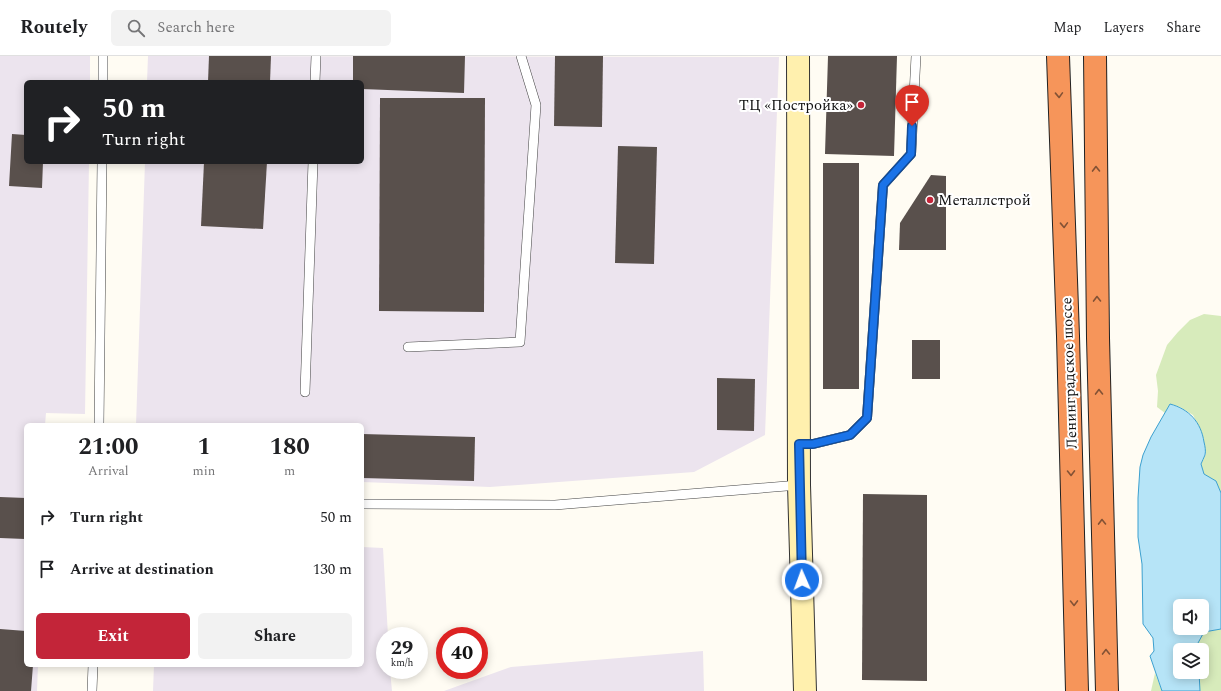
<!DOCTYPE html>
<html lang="en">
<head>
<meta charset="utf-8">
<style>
  body { margin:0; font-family:Spectral,serif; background:#f2f2f2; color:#202124; height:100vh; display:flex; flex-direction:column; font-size:15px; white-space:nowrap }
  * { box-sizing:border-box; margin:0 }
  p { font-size:13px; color:#757577 }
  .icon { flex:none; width:22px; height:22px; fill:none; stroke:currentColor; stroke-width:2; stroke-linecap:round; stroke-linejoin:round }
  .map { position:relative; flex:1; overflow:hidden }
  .details { position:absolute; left:24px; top:367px; width:340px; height:244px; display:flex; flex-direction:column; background:#fff; border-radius:6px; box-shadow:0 2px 10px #0003 }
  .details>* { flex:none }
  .banner { position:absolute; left:24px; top:24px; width:340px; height:84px; border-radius:6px; box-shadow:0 2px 10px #0003; background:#202124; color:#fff; overflow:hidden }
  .tools { position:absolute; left:1173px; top:543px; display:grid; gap:8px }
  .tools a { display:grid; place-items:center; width:36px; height:36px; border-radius:6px; background:#fff; box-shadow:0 2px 10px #0003; font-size:20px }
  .speed { position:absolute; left:376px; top:571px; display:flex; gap:8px; font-size:20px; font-weight:700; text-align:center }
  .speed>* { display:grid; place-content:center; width:52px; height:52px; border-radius:50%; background:#fff; box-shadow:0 2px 10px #0003; line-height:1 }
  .speed small { font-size:10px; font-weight:400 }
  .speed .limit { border:6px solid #d22; background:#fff; color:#111 }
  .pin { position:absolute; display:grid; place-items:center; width:34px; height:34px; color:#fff; margin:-41px -17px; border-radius:50% 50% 50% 0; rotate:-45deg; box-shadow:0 0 4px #0007 }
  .pin .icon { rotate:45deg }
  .me { position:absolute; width:44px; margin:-22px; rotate:358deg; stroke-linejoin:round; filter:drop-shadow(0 0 3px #0008) }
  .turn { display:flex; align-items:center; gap:14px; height:84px; padding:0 12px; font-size:18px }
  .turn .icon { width:52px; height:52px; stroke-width:2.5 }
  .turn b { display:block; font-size:28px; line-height:34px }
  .eta { display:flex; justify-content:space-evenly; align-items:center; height:68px; text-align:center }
  .eta b { font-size:24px; font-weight:700; line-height:28px }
  .cta { display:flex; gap:8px; margin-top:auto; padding:8px 12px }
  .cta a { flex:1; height:46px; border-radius:6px; background:#c32539; color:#fff; font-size:16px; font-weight:700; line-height:46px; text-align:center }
  .cta a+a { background:#f2f2f2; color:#202124 }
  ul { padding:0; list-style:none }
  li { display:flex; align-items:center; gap:12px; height:52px; padding:0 12px }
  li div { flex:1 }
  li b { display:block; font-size:15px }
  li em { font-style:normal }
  header { display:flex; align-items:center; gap:24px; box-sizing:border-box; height:56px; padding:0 20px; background:#fff; border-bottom:1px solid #e0e0e0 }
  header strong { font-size:19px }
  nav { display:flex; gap:22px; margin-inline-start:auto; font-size:14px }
  .search { width:280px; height:36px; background:#f2f2f2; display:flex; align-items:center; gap:10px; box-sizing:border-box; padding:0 14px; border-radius:6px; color:#757577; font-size:15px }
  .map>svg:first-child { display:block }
  .industrial { fill:#ece4ee }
  .green { fill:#d7ebbb }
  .water { fill:#b6e4f7; stroke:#3ca0cf; fill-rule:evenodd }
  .building { fill:#59504c }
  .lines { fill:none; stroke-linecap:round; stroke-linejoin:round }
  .lane-casing { stroke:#434343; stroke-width:10 }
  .secondary-casing { stroke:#323232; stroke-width:24 }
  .highway-casing { stroke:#212121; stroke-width:24 }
  .lane { stroke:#fff; stroke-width:9 }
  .secondary { stroke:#fff0ae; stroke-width:22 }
  .highway { stroke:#f6955a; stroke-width:22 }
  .oneway { stroke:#835235 }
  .route-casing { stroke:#114b97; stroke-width:10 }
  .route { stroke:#1a73e8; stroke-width:7 }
  .poi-dot { fill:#c32539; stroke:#fff; stroke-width:1.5 }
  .labels { text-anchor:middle; stroke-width:4; stroke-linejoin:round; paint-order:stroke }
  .poi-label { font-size:15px; fill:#101010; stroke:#fff; text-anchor:end }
  .street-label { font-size:15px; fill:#101010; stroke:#fff }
</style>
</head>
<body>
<header>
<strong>Routely</strong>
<div class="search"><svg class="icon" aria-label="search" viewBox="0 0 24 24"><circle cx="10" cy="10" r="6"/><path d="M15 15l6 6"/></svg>Search here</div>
<nav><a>Map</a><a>Layers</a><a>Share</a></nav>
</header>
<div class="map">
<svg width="1221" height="635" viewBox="0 0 1221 635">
  <rect width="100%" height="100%" fill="#fffcf3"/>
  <g class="industrial">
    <polygon points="0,0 90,0 90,26 26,26 26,106 89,106 85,358 46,357 45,369 26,369 26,609 38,609 37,635 0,635"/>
    <polygon points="148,0 779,1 765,379 694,416 490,431 362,426 362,369 136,369 145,106 362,106 362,26 147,26"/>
    <polygon points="362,491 383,492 388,580 385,580 385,614 390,614 392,635 153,635 154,609 362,609"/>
    <polygon points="703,595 704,635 444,635 511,611"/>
  </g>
  <g class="green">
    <polygon points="1204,258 1221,260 1221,437 1216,425 1204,418 1201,408 1206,398 1203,380 1198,369 1193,359 1180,351 1170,348 1165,357 1157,351 1158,335 1156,319 1167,289 1178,276 1190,264"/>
    <polygon points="1221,573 1221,635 1200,635 1198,618 1199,616 1202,616 1202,594 1199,594 1198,587 1204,575"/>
    <polygon points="1155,617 1162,635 1151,635"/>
  </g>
  <path class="water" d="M1170 348C1189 353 1201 366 1204 386 1205 390 1206 395 1205 399 1204 402 1202 405 1201 408L1204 418 1216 425 1221 437V573L1204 576 1198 587 1199 594H1180V616H1199L1200 635H1162L1150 600 1154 595 1153 582 1143 568 1142 508 1138 481V442L1140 411 1143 399 1151 381ZM1180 550H1202V572H1180Z"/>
  <g class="building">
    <polygon points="209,0 271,0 270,26 208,26"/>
    <polygon points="353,0 465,0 464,37 362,33 362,26 353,26"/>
    <polygon points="555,0 603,0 602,71 554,70"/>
    <polygon points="828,0 897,0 894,100 825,98"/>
    <polygon points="380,42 485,42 484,256 379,255"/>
    <polygon points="12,78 26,79 26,106 43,106 42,132 9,130"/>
    <polygon points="618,90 657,91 654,208 615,207"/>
    <polygon points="204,106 267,106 263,173 201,170"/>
    <rect x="823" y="107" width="36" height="226"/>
    <polygon points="931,119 946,120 946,194 899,194 900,167"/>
    <rect x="912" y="284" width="28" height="39"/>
    <polygon points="717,322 755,323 754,375 717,374"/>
    <polygon points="362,378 475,381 474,425 362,422"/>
    <polygon points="863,438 927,439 927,625 862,624"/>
    <polygon points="0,441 26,442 25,483 0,482"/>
    <polygon points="0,573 26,575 26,609 33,609 31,635 0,635"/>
  </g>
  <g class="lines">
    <g class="lane-casing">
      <g id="lane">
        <polyline points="103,26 103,0"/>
        <polyline points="315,26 316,0"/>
        <polyline points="408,291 520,286 536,49 521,0"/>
        <polyline points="305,336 313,106"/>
        <polyline points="99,369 102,106"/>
        <polyline points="799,388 813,388 850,379 867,362 883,129 911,98 916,0"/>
        <polyline points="362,448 555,449 799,429"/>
        <polyline points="92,635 93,609"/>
      </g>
    </g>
    <g class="secondary-casing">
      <polyline id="secondary" points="798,0 799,429 805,635"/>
    </g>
    <g class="highway-casing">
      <g id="highway">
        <polyline points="1058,0 1068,280 1077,635"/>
        <polyline points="1095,0 1098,282 1107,635"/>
      </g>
    </g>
    <use href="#lane" class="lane"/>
    <use href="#secondary" class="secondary"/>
    <use href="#highway" class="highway"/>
  </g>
  <defs><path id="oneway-chevron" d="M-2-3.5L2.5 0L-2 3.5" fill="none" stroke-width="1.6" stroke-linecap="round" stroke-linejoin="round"/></defs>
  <g class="oneway">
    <use href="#oneway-chevron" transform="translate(1059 39) rotate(88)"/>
    <use href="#oneway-chevron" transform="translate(1096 113) rotate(-91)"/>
    <use href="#oneway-chevron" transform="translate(1064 169) rotate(88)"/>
    <use href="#oneway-chevron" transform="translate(1097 243) rotate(-91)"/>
    <use href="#oneway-chevron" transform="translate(1099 336) rotate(-91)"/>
    <use href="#oneway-chevron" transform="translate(1071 417) rotate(89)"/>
    <use href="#oneway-chevron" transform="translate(1102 466) rotate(-91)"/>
    <use href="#oneway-chevron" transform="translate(1074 547) rotate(89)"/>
    <use href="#oneway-chevron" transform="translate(1106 596) rotate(-91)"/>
  </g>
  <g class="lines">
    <g class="route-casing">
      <polyline id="route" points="802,524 799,388 813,388 850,379 867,362 883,129 911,98 912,70"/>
    </g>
    <use href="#route" class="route"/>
  </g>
  <g class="poi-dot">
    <circle cx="861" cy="49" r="4"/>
    <circle cx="930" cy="144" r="4"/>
  </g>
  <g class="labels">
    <g class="poi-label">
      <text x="853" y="54">ТЦ «Постройка»</text>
      <text x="938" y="149" text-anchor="start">Металлстрой</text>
    </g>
    <g class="street-label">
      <text transform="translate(1069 317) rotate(-92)" y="5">Ленинградское шоссе</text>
    </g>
  </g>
</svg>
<div class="tools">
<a><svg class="icon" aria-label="sound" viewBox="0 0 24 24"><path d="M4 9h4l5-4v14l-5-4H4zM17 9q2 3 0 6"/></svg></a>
<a><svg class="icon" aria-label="layers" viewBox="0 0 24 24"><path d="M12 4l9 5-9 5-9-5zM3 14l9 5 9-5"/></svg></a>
</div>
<div class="speed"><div>29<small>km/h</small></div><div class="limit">40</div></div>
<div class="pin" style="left:912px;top:70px;background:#d93025"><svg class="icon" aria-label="arrive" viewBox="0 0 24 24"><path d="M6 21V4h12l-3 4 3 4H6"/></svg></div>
<svg class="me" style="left:802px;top:524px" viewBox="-20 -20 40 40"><circle r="17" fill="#1a73e8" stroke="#fff" stroke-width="3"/><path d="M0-11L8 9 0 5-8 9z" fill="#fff"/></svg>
<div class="banner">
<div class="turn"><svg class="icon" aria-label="right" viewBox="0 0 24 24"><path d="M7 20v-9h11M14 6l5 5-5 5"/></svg><div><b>50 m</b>Turn right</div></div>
</div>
<section class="details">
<div class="eta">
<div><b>21:00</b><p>Arrival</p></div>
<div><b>1</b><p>min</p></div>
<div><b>180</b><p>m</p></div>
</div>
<ul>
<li><svg class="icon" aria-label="right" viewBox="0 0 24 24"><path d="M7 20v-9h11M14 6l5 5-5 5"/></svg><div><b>Turn right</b></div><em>50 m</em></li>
<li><svg class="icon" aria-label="arrive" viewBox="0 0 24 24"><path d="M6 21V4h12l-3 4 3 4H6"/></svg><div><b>Arrive at destination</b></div><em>130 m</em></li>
</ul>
<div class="cta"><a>Exit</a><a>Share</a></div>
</section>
</div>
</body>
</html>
